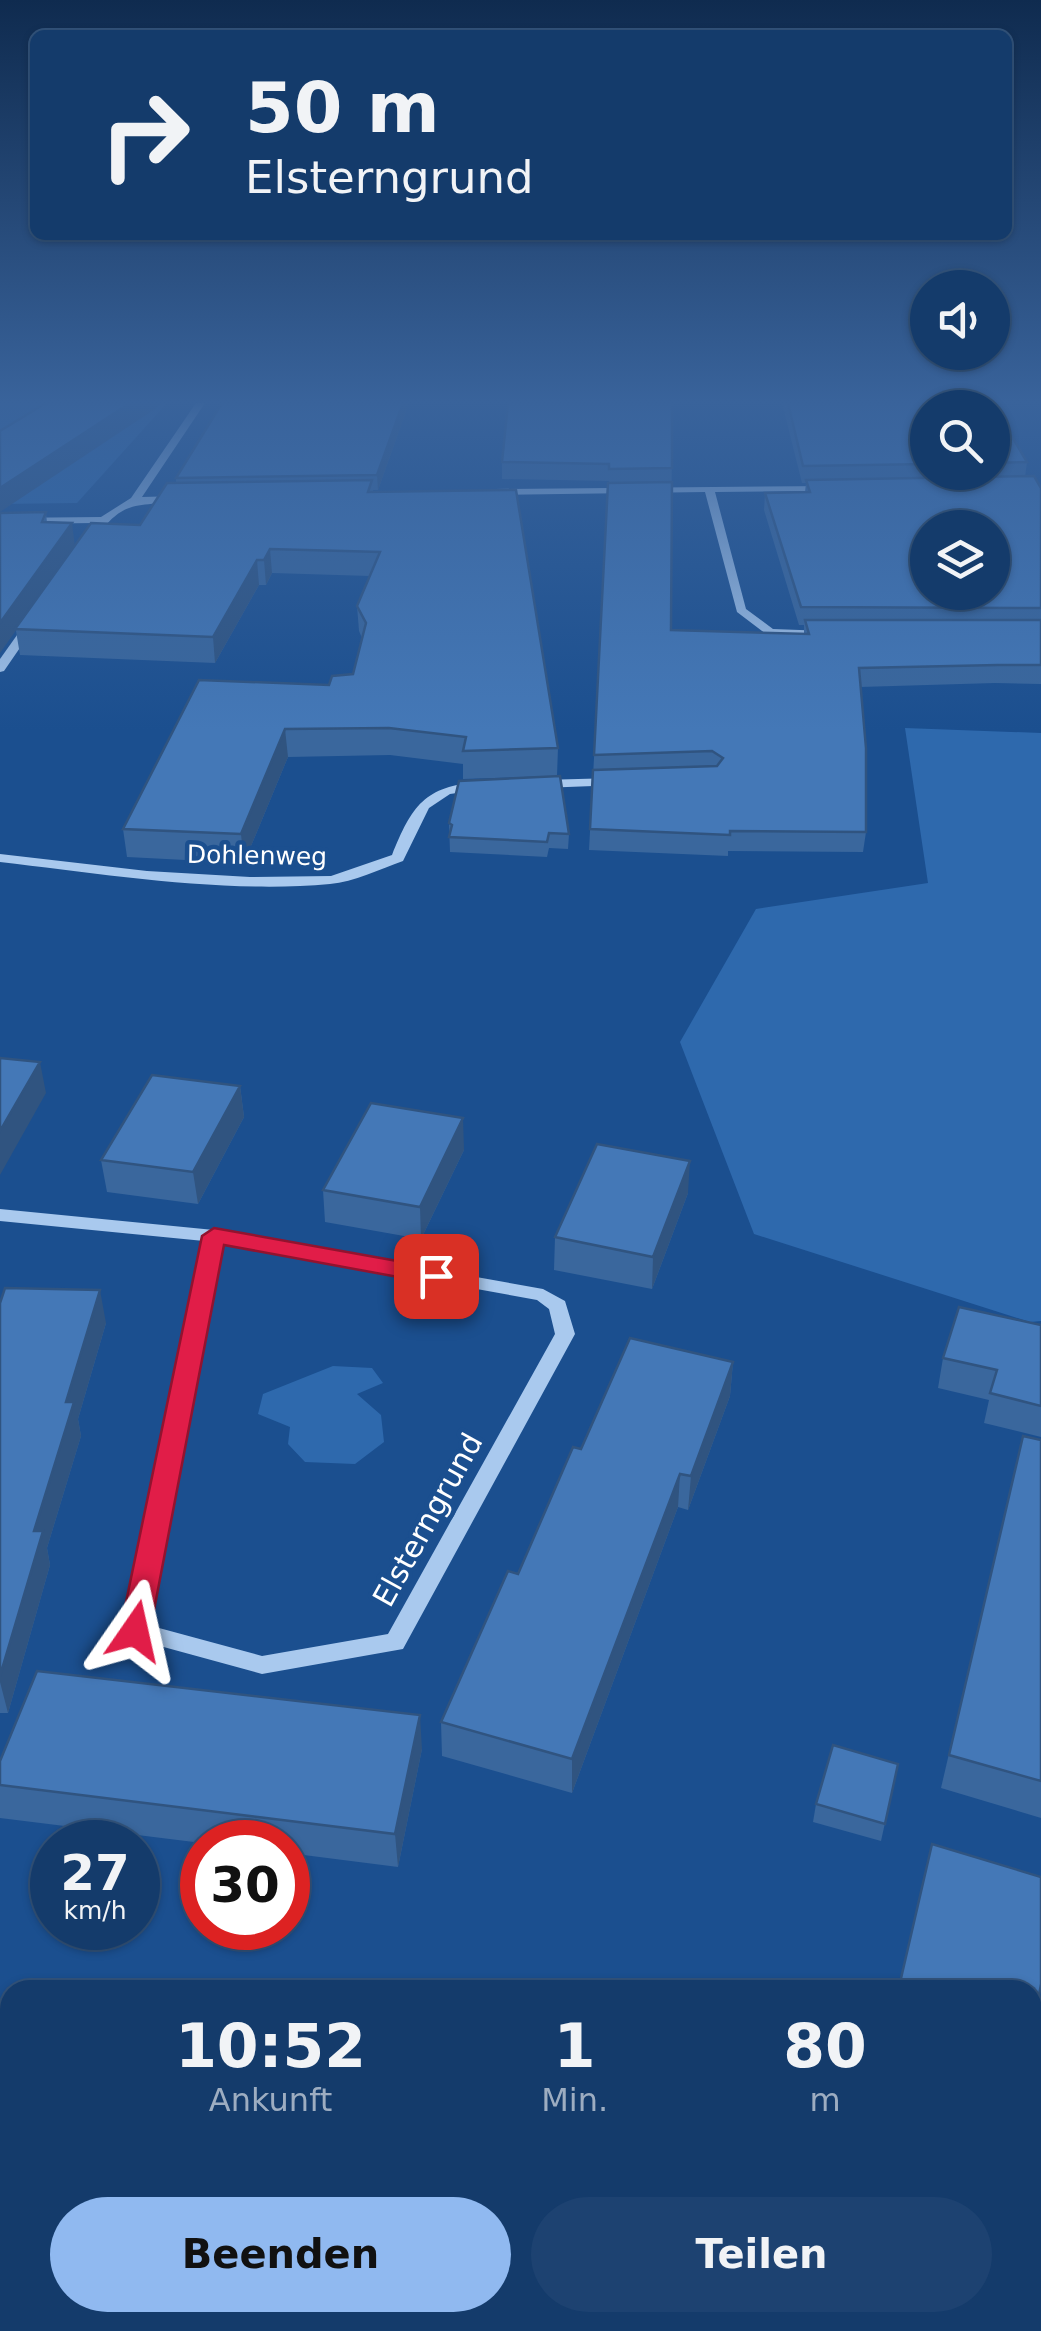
<!DOCTYPE html>
<html lang="de">
<head>
<meta charset="utf-8">
<style>
  body { margin:0; font-family:"DejaVu Sans",sans-serif; background:#1d4271; color:#f1f3f6; height:100vh; display:flex; flex-direction:column; font-size:38px; white-space:nowrap }
  * { box-sizing:border-box; margin:0 }
  p { font-size:32px; color:#9dadc1 }
  .icon { flex:none; width:55px; height:55px; fill:none; stroke:currentColor; stroke-width:2; stroke-linecap:round; stroke-linejoin:round }
  .map { position:relative; flex:1; overflow:hidden }
  .side { position:absolute; left:0px; top:1980px; width:1042px; height:352px; display:flex; flex-direction:column; background:#143b6b; border-radius:30px 30px 0 0; box-shadow:0 2px 8px #0004,0 0 0 2px #33557e }
  .side>* { flex:none }
  .top-card { position:absolute; left:30px; top:30px; width:982px; height:210px; border-radius:15px; box-shadow:0 2px 8px #0004,0 0 0 2px #33557e; background:#143b6b; color:#f1f3f6; overflow:hidden }
  .buttons { position:absolute; left:910px; top:270px; display:grid; gap:20px }
  .buttons a { display:grid; place-items:center; width:100px; height:100px; border-radius:50%; background:#143b6b; box-shadow:0 2px 8px #0004,0 0 0 2px #33557e; font-size:50px }
  .speed { position:absolute; left:30px; top:1820px; display:flex; gap:20px; font-size:50px; font-weight:700; text-align:center }
  .speed>* { display:grid; place-content:center; width:130px; height:130px; border-radius:50%; background:#143b6b; box-shadow:0 2px 8px #0004,0 0 0 2px #33557e; line-height:1 }
  .speed small { font-size:25px; font-weight:400 }
  .speed .limit { border:15px solid #d22; background:#fff; color:#111 }
  .pin { position:absolute; display:grid; place-items:center; width:85px; height:85px; color:#fff; margin:-42px; border-radius:20px; box-shadow:0 5px 15px #0006 }
  .me { position:absolute; width:110px; margin:-55px; rotate:11deg; stroke-linejoin:round; filter:drop-shadow(0 0 8px #0008) }
  .turn { display:flex; align-items:center; gap:35px; height:210px; padding:0 50px; font-size:45px }
  .turn .icon { width:130px; height:130px; stroke-width:2.5 }
  .turn b { display:block; font-size:70px; line-height:85px }
  .eta { display:flex; justify-content:space-evenly; align-items:center; height:170px; text-align:center }
  .eta b { font-size:60px; font-weight:700; line-height:70px }
  .button { display:flex; gap:20px; margin-top:auto; padding:20px 50px }
  .button a { flex:1; height:115px; border-radius:60px; background:#90b9f0; color:#111; font-size:40px; font-weight:700; line-height:115px; text-align:center }
  .button a+a { background:#1d4271; color:#f1f3f6 }
  .map>svg:first-child { display:block }
  .green { fill:#2e69ad }
  .lines { fill:none; stroke-linecap:round; stroke-linejoin:round }
  .minor { fill:#a9c9ee; fill-rule:evenodd }
  .wall { fill:#3a679d; fill-rule:evenodd }
  .shaded-wall { fill:#305480 }
  .building { fill:#4478b7; stroke:#305480; stroke-width:2.5; fill-rule:evenodd }
  .route { fill:#e11d48; stroke:#92132f; stroke-width:2.5 }
  .labels { text-anchor:middle; stroke-width:9; stroke-linejoin:round; paint-order:stroke }
  .far-street-label { font-size:25px; fill:#fff; stroke:#1b4f8f }
  .street-label { font-size:30px; fill:#fff; stroke:#1b4f8f }
</style>
</head>
<body>
<div class="map">
<svg width="1041" height="2331" viewBox="0 0 1041 2331">
  <rect width="100%" height="100%" fill="#1b4f8f"/>
  <g class="green">
    <polygon points="0,403 167,403 77,503 0,504"/>
    <polygon points="905,728 1041,733 1041,1321 1030,1322 754,1234 680,1042 756,909 928,883"/>
    <polygon points="333,1366 372,1368 383,1383 357,1394 381,1415 384,1442 355,1464 305,1462 288,1444 290,1427 258,1414 263,1394"/>
  </g>
  <g class="lines">
    <g class="minor">
      <path d="M196 403H205L142 497 179 496 184 499 183 501C135 507 123 498 93 542L89 543 84 540 96 523 0 524V518L101 517 131 498Z"/>
      <polygon points="832,486 834,488 829,491 715,492 746,609 773,629 827,631 829,633 823,636 766,634 737,612 705,492 495,495 490,492 495,489"/>
      <polygon points="27,621 37,623 4,671 0,672 0,659"/>
      <polygon points="615,778 622,782 620,785 541,788 534,784 541,780"/>
      <path d="M480 782 487 786 485 789 450 794 429 808 403 861C380 869 354 882 330 884 226 894 104 874 0 862V854L147 871 250 877 331 876 392 855C412 806 424 786 480 782Z"/>
      <path d="M0 1209 214 1230 543 1289 565 1301 575 1334 403 1649 262 1674 127 1637 124 1631 204 1241 0 1221ZM222 1243 537 1300 549 1309 555 1334 388 1634 262 1656 148 1625Z"/>
    </g>
  </g>
  <g class="wall">
    <polygon points="409,403 378,490 373,490 373,492 558,748 557,776 463,779 463,764 390,755 288,757 244,863 127,857 123,829 329,685 353,674 362,638 359,631 357,606 370,576 272,573 266,585 259,585 215,663 20,655 16,631 46,512 47,523 75,546 140,525 176,483 176,478"/>
    <path d="M672 403 671 630 804 634V625H799L764 510 765 493 805 492 806 483H802L782 403H992L1027 462 1025 477 1041 488V684L995 683 860 687 866 832 863 852 728 851V856L589 850 609 481 502 479V462ZM928 408H992V472H928Z"/>
    <polygon points="449,823 569,834 568,849 549,848 547,857 450,852"/>
    <polygon points="240,1086 244,1117 198,1204 107,1192 101,1160"/>
    <polygon points="464,1150 421,1239 325,1222 323,1190"/>
    <polygon points="688,1193 652,1289 554,1270 555,1237"/>
    <polygon points="0,1303 106,1323 78,1419 81,1436 47,1548 50,1565 8,1713 0,1713"/>
    <polygon points="1041,1325 1041,1437 984,1423 989,1400 938,1388 943,1358"/>
    <polygon points="733,1362 730,1396 688,1510 678,1507 572,1793 442,1756 441,1722 581,1449"/>
    <polygon points="1023,1436 1041,1440 1041,1818 941,1788"/>
    <polygon points="422,1749 398,1867 288,1853 288,1842 202,1843 0,1818 0,1761"/>
    <polygon points="898,1764 881,1841 813,1822 816,1804"/>
    <polygon points="479,2322 625,2322 622,2331 480,2331"/>
  </g>
  <g class="shaded-wall">
    <polygon points="130,403 164,403 0,512 0,488"/>
    <polygon points="403,403 409,403 378,490 377,475"/>
    <polygon points="72,523 75,547 0,653 0,623"/>
    <polygon points="270,549 272,573 266,585 264,560"/>
    <polygon points="257,560 259,585 215,663 213,637"/>
    <polygon points="285,729 288,757 244,863 241,834"/>
    <polygon points="40,1062 46,1093 0,1175 0,1131"/>
    <polygon points="240,1086 244,1117 198,1204 193,1172"/>
    <polygon points="463,1118 464,1150 421,1239 420,1207"/>
    <polygon points="690,1161 688,1193 652,1289 653,1257"/>
    <polygon points="100,1290 106,1323 78,1419 81,1436 47,1548 50,1565 8,1713 0,1682 0,1676 66,1402"/>
    <polygon points="733,1362 730,1396 688,1510 691,1476"/>
    <polygon points="680,1474 678,1507 572,1793 572,1759"/>
    <polygon points="420,1715 422,1749 398,1867 395,1834"/>
    <polygon points="618,2322 625,2322 622,2331 615,2331"/>
  </g>
  <g class="building">
    <polygon points="46,403 130,403 0,488 0,431"/>
    <polygon points="222,403 403,403 377,475 176,478"/>
    <polygon points="508,403 672,403 672,468 609,469 609,464 502,462"/>
    <polygon points="788,403 992,403 1027,462 992,463 992,408 928,408 928,464 803,466"/>
    <path d="M1034 476 1041 488V608L801 607 765 493 810 492 806 480ZM928 528H992V592H928Z"/>
    <polygon points="372,480 368,492 516,490 558,748 463,751 466,737 389,728 285,729 241,834 123,829 199,680 329,685 332,676 353,674 366,623 357,606 380,552 270,549 264,560 257,560 213,637 15,629 91,523 140,525 167,483"/>
    <polygon points="672,482 671,630 809,634 805,620 1041,620 1041,665 998,665 859,668 866,748 866,832 730,831 730,835 590,829 593,770 717,766 723,758 712,751 594,755 608,483"/>
    <polygon points="46,512 42,522 72,523 0,623 0,513"/>
    <polygon points="560,776 569,834 549,833 547,842 449,837 452,825 449,823 459,781"/>
    <polygon points="0,1058 40,1062 0,1131"/>
    <polygon points="152,1075 240,1086 193,1172 101,1160"/>
    <polygon points="371,1103 463,1118 420,1207 323,1190"/>
    <polygon points="597,1144 690,1161 653,1257 555,1237"/>
    <polygon points="5,1288 100,1290 66,1402 74,1402 34,1531 43,1531 0,1676 0,1303"/>
    <polygon points="959,1307 1041,1325 1041,1406 990,1393 997,1370 943,1358"/>
    <polygon points="630,1338 733,1362 691,1476 680,1474 572,1759 441,1722 508,1571 518,1574 573,1447 581,1449"/>
    <polygon points="1023,1436 1041,1440 1041,1781 949,1755"/>
    <polygon points="37,1671 420,1715 395,1834 0,1785 0,1761"/>
    <polygon points="833,1745 898,1764 885,1824 816,1804"/>
    <polygon points="932,1844 1041,1877 1041,1984 1033,2031 1032,1990 907,1990 899,1987"/>
    <polygon points="0,2292 10,2296 10,2322 74,2322 95,2331 0,2331"/>
    <polygon points="526,2322 618,2322 615,2331 547,2331"/>
    <polygon points="788,2322 983,2322 982,2331 786,2331"/>
  </g>
  <linearGradient id="sky" x2="0" y2="1"><stop stop-color="#0f2b4f"/><stop offset="0.55" stop-color="#39639b"/><stop offset="1" stop-color="#39639b" stop-opacity="0"/></linearGradient>
  <rect width="1041" height="730" fill="url(#sky)"/>
  <polygon class="route" points="214,1228 436,1268 448,1276 436,1284 224,1245 150,1631 145,1639 135,1643 125,1639 120,1631 202,1236"/>
  <g class="labels">
    <g class="far-street-label">
      <text transform="translate(257 855) rotate(1)" y="9">Dohlenweg</text>
    </g>
    <g class="street-label">
      <text transform="translate(428 1520) rotate(-61)" y="10">Elsterngrund</text>
    </g>
  </g>
</svg>
<div class="buttons">
<a><svg class="icon" aria-label="sound" viewBox="0 0 24 24"><path d="M4 9h4l5-4v14l-5-4H4zM17 9q2 3 0 6"/></svg></a>
<a><svg class="icon" aria-label="search" viewBox="0 0 24 24"><circle cx="10" cy="10" r="6"/><path d="M15 15l6 6"/></svg></a>
<a><svg class="icon" aria-label="layers" viewBox="0 0 24 24"><path d="M12 4l9 5-9 5-9-5zM3 14l9 5 9-5"/></svg></a>
</div>
<div class="speed"><div>27<small>km/h</small></div><div class="limit">30</div></div>
<div class="pin" style="left:436px;top:1276px;background:#d93025"><svg class="icon" aria-label="arrive" viewBox="0 0 24 24"><path d="M6 21V4h12l-3 4 3 4H6"/></svg></div>
<svg class="me" style="left:135px;top:1631px" viewBox="-20 -20 40 40"><path d="M0-17L14 15 0 8-14 15z" fill="#e11d48" stroke="#fff" stroke-width="4"/></svg>
<div class="top-card">
<div class="turn"><svg class="icon" aria-label="right" viewBox="0 0 24 24"><path d="M7 20v-9h11M14 6l5 5-5 5"/></svg><div><b>50 m</b>Elsterngrund</div></div>
</div>
<section class="side">
<div class="eta">
<div><b>10:52</b><p>Ankunft</p></div>
<div><b>1</b><p>Min.</p></div>
<div><b>80</b><p>m</p></div>
</div>
<div class="button"><a>Beenden</a><a>Teilen</a></div>
</section>
</div>
</body>
</html>
